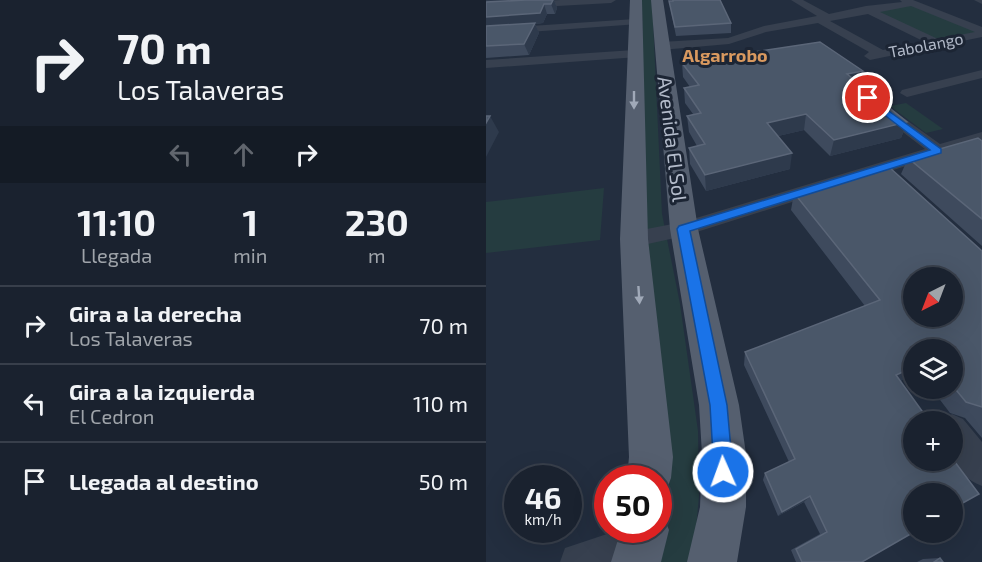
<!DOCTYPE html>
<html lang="es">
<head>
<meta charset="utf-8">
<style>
  body { margin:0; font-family:"Exo 2",sans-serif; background:#272f3b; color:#f1f3f6; height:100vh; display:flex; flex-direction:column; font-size:22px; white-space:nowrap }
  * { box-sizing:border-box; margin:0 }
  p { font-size:20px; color:#9fa4aa }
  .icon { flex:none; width:33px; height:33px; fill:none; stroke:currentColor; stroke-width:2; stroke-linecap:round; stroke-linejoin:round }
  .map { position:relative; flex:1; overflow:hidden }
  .drawer { display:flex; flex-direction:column; background:#1a222f; width:486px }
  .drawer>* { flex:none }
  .top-card { background:#1a222f; color:#f1f3f6; overflow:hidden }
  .needle { width:39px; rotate:222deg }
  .controls { position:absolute; left:417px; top:267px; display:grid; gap:12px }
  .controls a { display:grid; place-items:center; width:60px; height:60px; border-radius:50%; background:#1a222f; box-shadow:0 6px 24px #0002,0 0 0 2px #383f4b; font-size:30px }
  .speed { position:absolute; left:18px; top:465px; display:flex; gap:12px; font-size:30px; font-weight:700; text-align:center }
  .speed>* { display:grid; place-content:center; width:78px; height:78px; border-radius:50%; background:#1a222f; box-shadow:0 6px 24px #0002,0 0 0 2px #383f4b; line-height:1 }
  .speed small { font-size:15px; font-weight:400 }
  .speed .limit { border:9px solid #d22; background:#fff; color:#111 }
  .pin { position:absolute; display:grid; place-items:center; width:51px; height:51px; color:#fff; margin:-26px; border:3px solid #fff; border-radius:50%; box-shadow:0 2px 6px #0007 }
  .me { position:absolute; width:66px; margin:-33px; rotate:358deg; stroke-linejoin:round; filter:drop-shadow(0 0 4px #0008) }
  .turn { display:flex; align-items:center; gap:21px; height:126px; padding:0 18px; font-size:27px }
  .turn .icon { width:78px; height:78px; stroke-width:2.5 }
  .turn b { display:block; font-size:42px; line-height:51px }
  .lanes { display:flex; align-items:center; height:57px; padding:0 18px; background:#0003; justify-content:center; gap:30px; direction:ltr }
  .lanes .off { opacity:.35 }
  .eta { display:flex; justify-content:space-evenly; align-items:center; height:102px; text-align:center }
  .eta b { font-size:36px; font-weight:700; line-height:42px }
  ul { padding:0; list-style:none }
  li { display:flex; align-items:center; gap:18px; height:78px; padding:0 18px; border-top:2px solid #383f4b }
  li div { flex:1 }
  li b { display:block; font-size:22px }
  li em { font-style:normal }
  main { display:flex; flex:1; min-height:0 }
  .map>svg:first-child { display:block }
  .green { fill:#253c40 }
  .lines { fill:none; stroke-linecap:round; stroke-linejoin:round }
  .minor { fill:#37404f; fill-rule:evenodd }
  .major { fill:#555f6f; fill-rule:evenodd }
  .wall { fill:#3e4a5d }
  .shaded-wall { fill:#2e3a4c }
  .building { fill:#4a5769; stroke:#5b6678; stroke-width:1.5; fill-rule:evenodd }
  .oneway { fill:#a0a9b8 }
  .route { fill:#1a73e8; stroke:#114b97; stroke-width:1.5 }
  .labels { text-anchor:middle; stroke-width:6; stroke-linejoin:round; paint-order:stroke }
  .far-street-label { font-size:16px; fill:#b3bbca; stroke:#1c2534 }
  .far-neighbourhood-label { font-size:18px; font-weight:bold; fill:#d9995f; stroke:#1c2534 }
  .street-label { font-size:20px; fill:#b3bbca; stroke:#1c2534 }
</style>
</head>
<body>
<main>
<section class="drawer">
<div class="top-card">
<div class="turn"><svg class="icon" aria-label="right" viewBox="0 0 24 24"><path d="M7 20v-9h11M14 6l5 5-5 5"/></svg><div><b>70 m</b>Los Talaveras</div></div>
<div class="lanes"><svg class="icon off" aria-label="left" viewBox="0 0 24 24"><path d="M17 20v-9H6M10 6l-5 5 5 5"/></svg><svg class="icon off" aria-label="ahead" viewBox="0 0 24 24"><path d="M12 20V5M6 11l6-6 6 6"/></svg><svg class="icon" aria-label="right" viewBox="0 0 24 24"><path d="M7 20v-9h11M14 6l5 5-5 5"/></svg></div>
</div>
<div class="eta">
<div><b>11:10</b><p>Llegada</p></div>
<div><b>1</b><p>min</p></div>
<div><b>230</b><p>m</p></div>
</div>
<ul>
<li><svg class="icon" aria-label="right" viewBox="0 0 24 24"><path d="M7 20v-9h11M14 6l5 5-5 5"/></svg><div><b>Gira a la derecha</b><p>Los Talaveras</p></div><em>70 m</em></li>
<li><svg class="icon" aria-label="left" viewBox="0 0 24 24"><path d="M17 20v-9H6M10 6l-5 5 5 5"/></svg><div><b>Gira a la izquierda</b><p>El Cedron</p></div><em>110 m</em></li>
<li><svg class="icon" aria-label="arrive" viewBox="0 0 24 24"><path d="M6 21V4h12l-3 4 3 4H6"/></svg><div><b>Llegada al destino</b></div><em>50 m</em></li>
</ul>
</section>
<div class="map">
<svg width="496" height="562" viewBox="0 0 496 562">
  <rect width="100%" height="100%" fill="#232e3f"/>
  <g class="green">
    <polygon points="156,0 166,0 176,214 194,304 212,431 213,496 207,562 165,562 168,530 172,530 176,464 159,224"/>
    <polygon points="430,4 496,31 451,43 386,12"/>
    <polygon points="420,103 457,129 440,133 404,106"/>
    <polygon points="118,188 114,240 0,253 0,202"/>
  </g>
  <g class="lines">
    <g class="minor">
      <polygon points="74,0 130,0 125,3 0,10 0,4"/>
      <path d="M305 0H317L343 14 380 6 416 2 414 0H427L496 27V37L384 60 378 56 383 52 332 23 280 32 243 44 175 50 169 46 175 42 242 38 278 26 331 16ZM425 6 489 32 452 39 394 12ZM382 14 439 42 397 50 344 21Z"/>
      <polygon points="488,0 496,0 496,4"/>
      <polygon points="149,19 154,22 153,24 0,35 0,29"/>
      <polygon points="148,50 152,51 152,57 0,68 0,60"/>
      <polygon points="496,70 496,78 421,97 414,93 416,90"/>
      <polygon points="393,103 398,104 454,144 496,132 496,142 198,236 148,247 140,245 137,239 140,233 197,222 439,149 388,110 386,107"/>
      <path d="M466 414 477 419 496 442V486C464 473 466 451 466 422H454Z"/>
      <polygon points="133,530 172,530 177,540 171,553 149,562 74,562 79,548"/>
    </g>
    <g class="major">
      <polygon points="144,0 156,0 162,239 187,457 185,478 179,494 172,497 172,478 141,478 143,457 134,239"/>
      <polygon points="165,0 177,0 212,229 253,405 260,454 260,507 251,562 201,562 214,507 216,454 213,405 184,229"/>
      <polygon points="172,511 176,513 183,530 175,562 125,562 135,530 172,530"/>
    </g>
  </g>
  <g class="wall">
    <polygon points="0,0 68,0 71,8 69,14 61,14 57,23 49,24 53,33 43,55 0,58"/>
    <polygon points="186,0 234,0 245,23 245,33 190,36 183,1 186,1"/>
    <polygon points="196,63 377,71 374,84 421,122 415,138 344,156 318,130 292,136 304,169 220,191 204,164 203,148 211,146 203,132 201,116 207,114 199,103 198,88 204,87 197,77"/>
    <polygon points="496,141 496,246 415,174 422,158"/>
    <polygon points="308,193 496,251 496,438 479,418 464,413 445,388 466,388 466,350 428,350 428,375 414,381 376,562 310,562 305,550 334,534 318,502 292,516 277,480 279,473 303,462 258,365 259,352 379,306 305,210"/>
    <polygon points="454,558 457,562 431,562 437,559"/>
  </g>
  <g class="shaded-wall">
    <polygon points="0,0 38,0 0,2"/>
    <polygon points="67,0 68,0 71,8 69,14 65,4"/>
    <polygon points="58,4 61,14 57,23 49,24 53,33 43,55 38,44 0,27 0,17"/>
    <polygon points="377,71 373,86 361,74"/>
    <polygon points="320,114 318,130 279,139 281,123"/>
    <polygon points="4,116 13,132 0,157 0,123"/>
    <polygon points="421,122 415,138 344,156 348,140"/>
    <polygon points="306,153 304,169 220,191 219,175"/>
    <polygon points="428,367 428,375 400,387 410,375"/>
    <polygon points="324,496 318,502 292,516 296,512"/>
  </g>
  <g class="building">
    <polygon points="40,0 67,0 65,4 58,4 54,13 0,17 0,2"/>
    <polygon points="187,0 234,0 245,23 189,27 183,1 187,1"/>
    <polygon points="49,23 38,44 0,46 0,26"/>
    <polygon points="334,42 377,71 361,74 421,122 348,140 320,114 281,123 306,153 219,175 203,148 219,144 201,116 215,113 198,88 213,85 196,63"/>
    <polygon points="0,116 4,116 0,123"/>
    <polygon points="492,138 496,141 496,219 422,158"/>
    <path d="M403 167 496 251V407L480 402 466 385V350H428V367L410 375 444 422H428V460H466V458L493 494 466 509V494H428V532L376 562H316L310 549 341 532 324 496 296 512 279 473 309 459 259 352 394 300 308 193ZM428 278H466V316H428Z"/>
    <polygon points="454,558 457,562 448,562"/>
  </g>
  <defs><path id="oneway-solid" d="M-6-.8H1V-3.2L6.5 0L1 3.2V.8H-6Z" transform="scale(1.5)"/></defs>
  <g class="oneway">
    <use href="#oneway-solid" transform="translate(148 100) rotate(90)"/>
    <use href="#oneway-solid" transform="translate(153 295) rotate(86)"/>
  </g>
  <polygon class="route" points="382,96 455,149 455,153 204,231 241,405 247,472 244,479 237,481 230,479 228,472 224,405 191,229 193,226 444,150 379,100 379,96"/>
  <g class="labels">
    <g class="far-street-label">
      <text transform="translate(440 45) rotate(-11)" y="6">Tabolango</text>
    </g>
    <g class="far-neighbourhood-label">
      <text x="239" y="62">Algarrobo</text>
    </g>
    <g class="street-label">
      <text transform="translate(186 139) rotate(83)" y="7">Avenida El Sol</text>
    </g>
  </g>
</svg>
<div class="controls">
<a><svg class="needle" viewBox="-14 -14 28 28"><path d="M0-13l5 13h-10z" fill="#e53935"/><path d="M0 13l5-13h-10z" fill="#9fa4aa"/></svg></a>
<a><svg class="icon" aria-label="layers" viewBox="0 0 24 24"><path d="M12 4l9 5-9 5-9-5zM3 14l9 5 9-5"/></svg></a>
<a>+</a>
<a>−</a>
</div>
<div class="speed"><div>46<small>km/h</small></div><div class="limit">50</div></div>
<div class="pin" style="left:382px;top:98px;background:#d93025"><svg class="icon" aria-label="arrive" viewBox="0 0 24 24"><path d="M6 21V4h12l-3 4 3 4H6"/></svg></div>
<svg class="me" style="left:237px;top:472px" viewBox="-20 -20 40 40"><circle r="17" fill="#1a73e8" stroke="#fff" stroke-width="3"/><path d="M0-11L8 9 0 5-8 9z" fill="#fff"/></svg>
</div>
</main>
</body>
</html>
